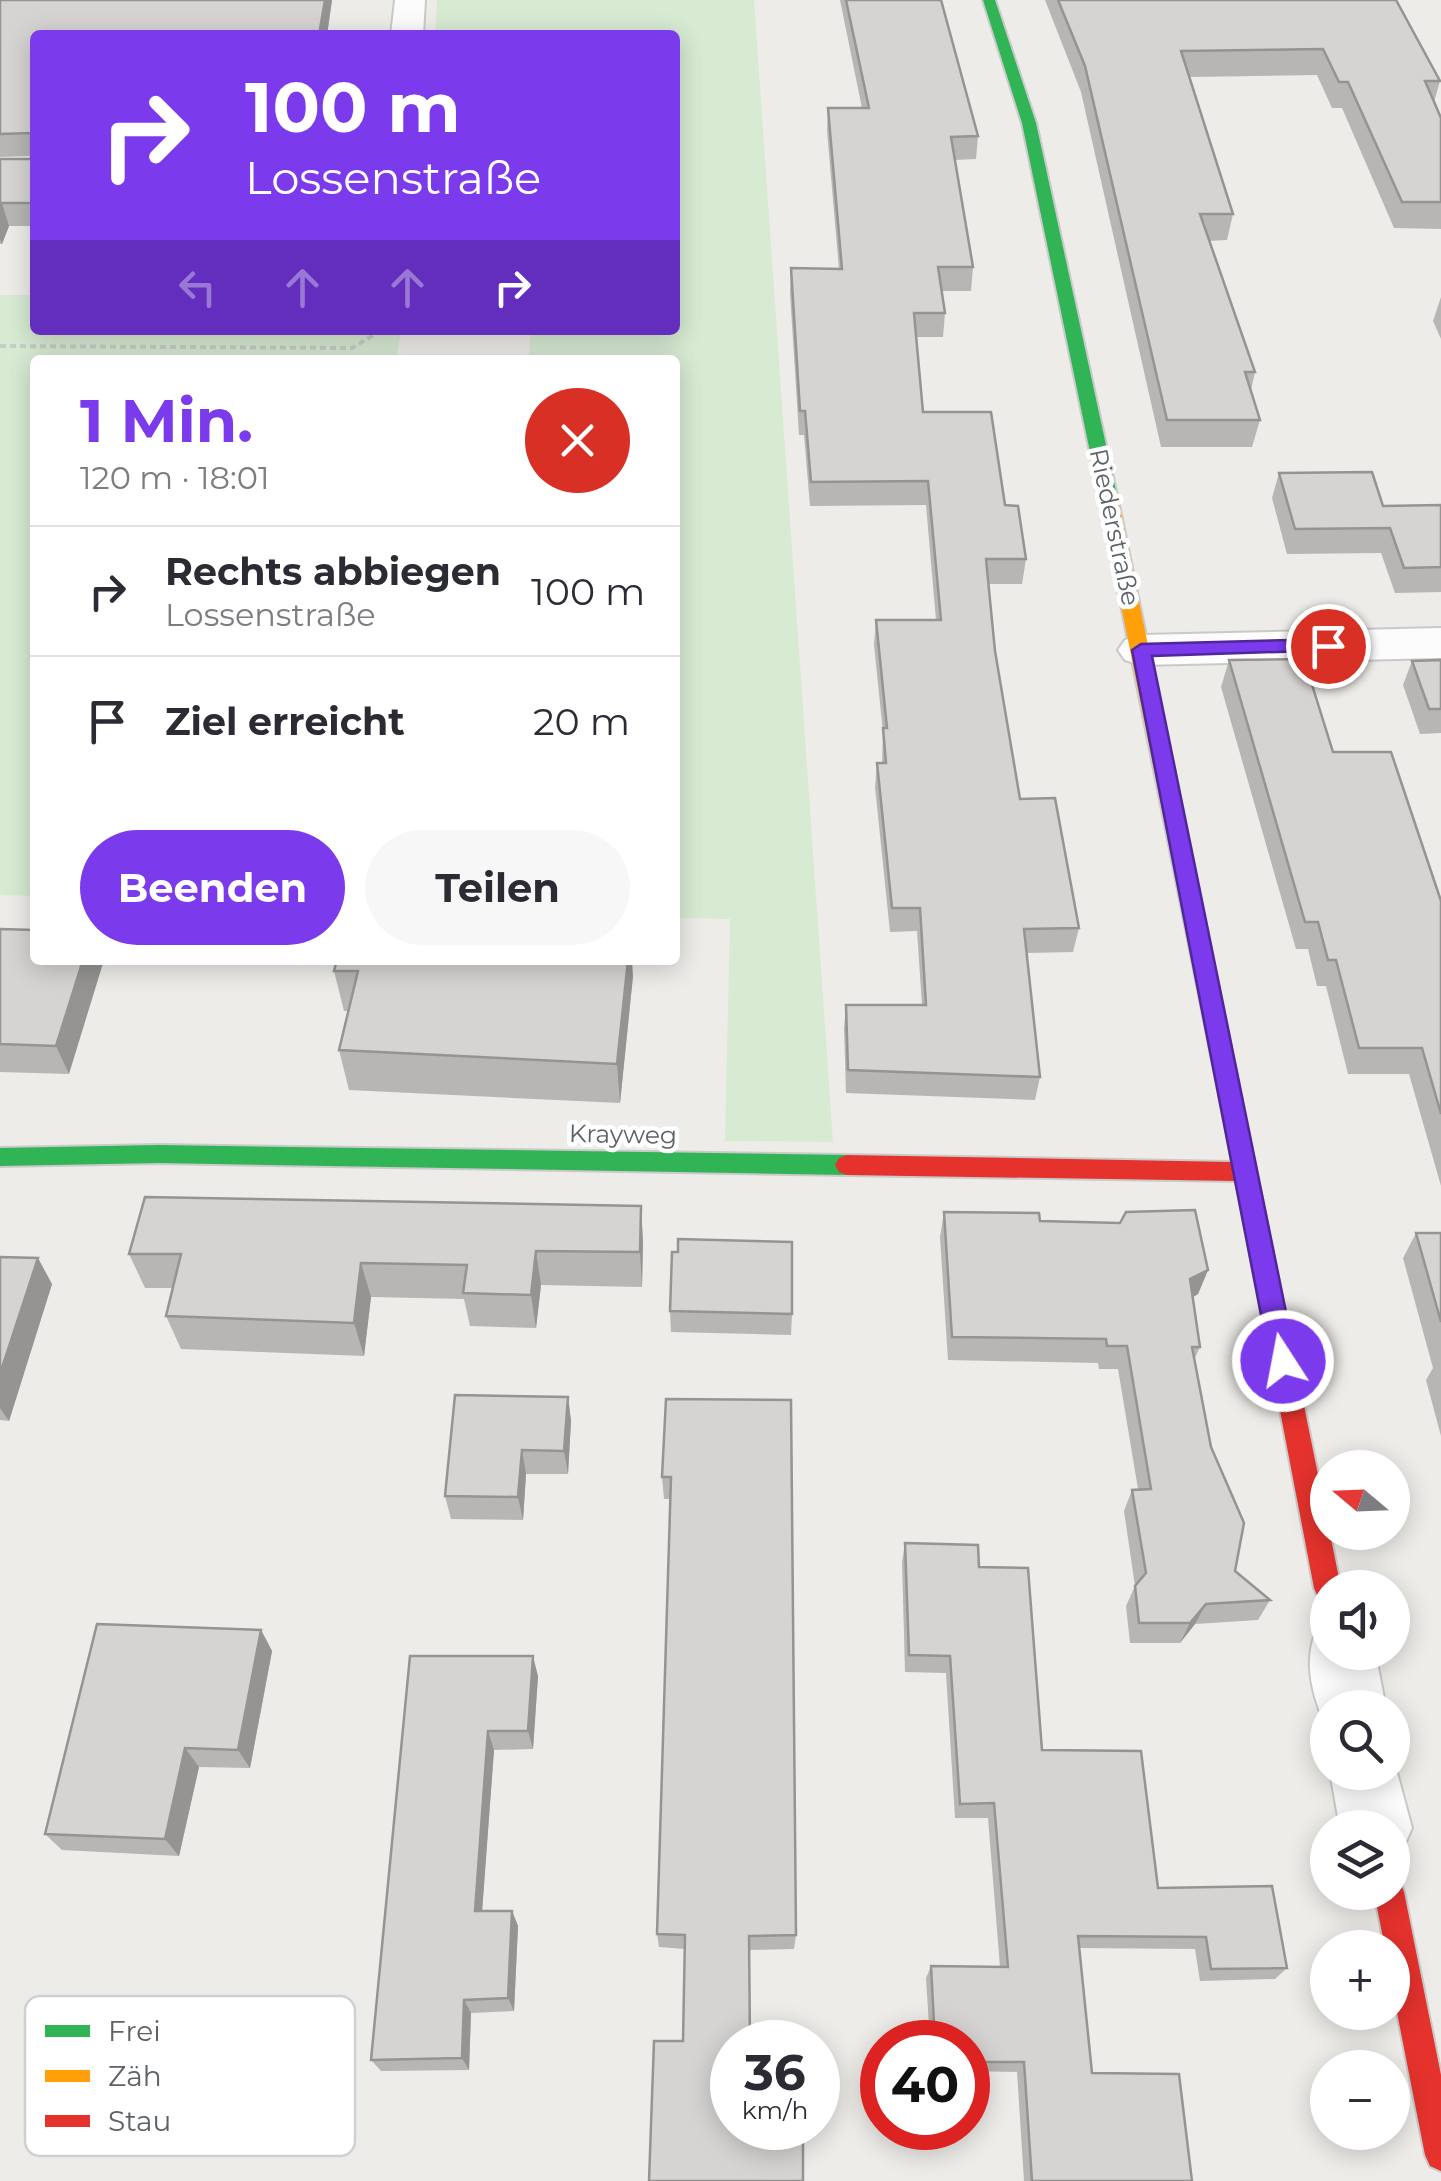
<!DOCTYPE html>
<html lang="de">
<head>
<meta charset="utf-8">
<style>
  body { margin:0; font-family:Montserrat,sans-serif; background:#f7f7f7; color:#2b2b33; height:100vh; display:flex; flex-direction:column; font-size:38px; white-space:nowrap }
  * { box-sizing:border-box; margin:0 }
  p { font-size:32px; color:#7c7c81 }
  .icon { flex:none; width:55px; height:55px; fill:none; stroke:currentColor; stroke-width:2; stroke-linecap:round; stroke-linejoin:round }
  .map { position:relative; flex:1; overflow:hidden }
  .side { position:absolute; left:30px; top:355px; width:650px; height:610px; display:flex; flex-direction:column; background:#fff; border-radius:10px; box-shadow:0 5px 25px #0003 }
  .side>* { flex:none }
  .hud { position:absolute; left:30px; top:30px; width:650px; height:305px; border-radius:10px; box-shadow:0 5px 25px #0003; background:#7c3aed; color:#fff; overflow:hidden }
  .needle { width:65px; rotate:289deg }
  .buttons { position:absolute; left:1310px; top:1450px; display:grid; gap:20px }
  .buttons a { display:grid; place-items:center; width:100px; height:100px; border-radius:50%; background:#fff; box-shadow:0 5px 25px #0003; font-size:50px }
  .speed { position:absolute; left:710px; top:2020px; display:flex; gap:20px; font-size:50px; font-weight:700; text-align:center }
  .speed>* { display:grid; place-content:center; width:130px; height:130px; border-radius:50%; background:#fff; box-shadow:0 5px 25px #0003; line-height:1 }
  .speed small { font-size:25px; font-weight:400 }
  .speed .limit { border:15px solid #d22; background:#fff; color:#111 }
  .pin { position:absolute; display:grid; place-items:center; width:85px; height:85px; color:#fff; margin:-42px; border:5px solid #fff; border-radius:50%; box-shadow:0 2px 10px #0007 }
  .me { position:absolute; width:110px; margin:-55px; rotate:349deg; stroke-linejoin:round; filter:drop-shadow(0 0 8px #0008) }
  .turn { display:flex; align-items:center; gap:35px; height:210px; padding:0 50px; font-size:45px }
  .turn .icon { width:130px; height:130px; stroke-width:2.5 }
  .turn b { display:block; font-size:70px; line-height:85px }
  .lanes { display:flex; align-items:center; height:95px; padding:0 50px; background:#0003; justify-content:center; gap:50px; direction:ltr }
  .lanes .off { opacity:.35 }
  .round { display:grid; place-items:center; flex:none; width:105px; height:105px; border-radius:52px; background:#f7f7f7 }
  .headline { display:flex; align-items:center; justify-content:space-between; height:170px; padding:0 50px }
  h1 { font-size:60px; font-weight:700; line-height:75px; color:#7c3aed }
  .primary-button { display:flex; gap:20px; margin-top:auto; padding:20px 50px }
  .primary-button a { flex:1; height:115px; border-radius:60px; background:#7c3aed; color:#fff; font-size:40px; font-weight:700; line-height:115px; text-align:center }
  .primary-button a+a { background:#f7f7f7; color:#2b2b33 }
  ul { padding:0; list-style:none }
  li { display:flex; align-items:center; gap:30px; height:130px; padding:0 50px; border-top:2px solid #e1e1e2 }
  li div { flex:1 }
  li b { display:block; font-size:38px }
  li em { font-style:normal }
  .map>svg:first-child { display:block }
  .green { fill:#d7ead2 }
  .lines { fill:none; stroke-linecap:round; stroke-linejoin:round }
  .street-casing { stroke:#c9c9c9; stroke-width:4 }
  .fast-casing { stroke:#cacaca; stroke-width:4 }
  .slow-casing { stroke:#cacaca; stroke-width:4 }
  .jam-casing { stroke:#cacaca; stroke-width:4 }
  .path { stroke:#c7cdc9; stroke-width:4; stroke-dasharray:6 4; stroke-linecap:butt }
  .street { fill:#fcfcfc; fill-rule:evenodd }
  .fast { fill:#30b455; fill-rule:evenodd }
  .slow { fill:#ff9f0a; fill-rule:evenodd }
  .jam { fill:#e5322d; fill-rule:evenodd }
  .wall { fill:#b7b6b5 }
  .shaded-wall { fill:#959493 }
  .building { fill:#d5d4d2; stroke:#959493; stroke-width:2.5 }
  .route { fill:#7c3aed; stroke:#51269a; stroke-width:2.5 }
  .labels { text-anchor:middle; stroke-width:9; stroke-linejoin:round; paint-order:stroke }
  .street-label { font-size:25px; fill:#5d6267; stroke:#fff }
  .key { fill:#fff; stroke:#ced0d1; stroke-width:2.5 }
  .key-label { font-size:28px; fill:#5d6267 }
</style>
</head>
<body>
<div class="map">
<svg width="1441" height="2181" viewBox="0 0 1441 2181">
  <rect width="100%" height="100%" fill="#edece8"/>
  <g class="green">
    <polygon points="437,0 754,0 833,1142 725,1141 730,919 675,918 675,360 529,360 530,330 675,330 675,35 435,35"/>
    <polygon points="0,295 35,295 35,330 401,330 396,360 35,360 35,896 0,895"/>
  </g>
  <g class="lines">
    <g class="street-casing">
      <g id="street">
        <polygon points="395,0 425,0 423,35 391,35"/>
        <polygon points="1441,628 1441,658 1141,665 1125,660 1118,650 1125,640 1141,635"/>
        <path d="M1328 1624V1652H1375L1386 1708H1328V1732C1313 1697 1302 1663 1317 1629Z"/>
        <polygon points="1392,1754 1412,1828 1401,1853 1392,1857 1392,1828 1340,1828 1330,1772 1392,1772"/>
      </g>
    </g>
    <g class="fast-casing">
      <g id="fast">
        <polygon points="983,0 995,0 1036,123 1119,505 1116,509 1110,510 1101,505 1022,123"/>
        <polygon points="159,1145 847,1155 855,1158 859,1165 855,1172 847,1175 159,1163 0,1166 0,1148"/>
      </g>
    </g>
    <g class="slow-casing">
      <polygon id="slow" points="1110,500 1119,505 1247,1125 1244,1132 1228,1132 1225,1125 1101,505"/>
    </g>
    <g class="jam-casing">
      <g id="jam">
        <polygon points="1236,1116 1244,1118 1247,1125 1341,1588 1328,1588 1328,1601 1318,1597 1314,1588 1236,1181 847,1175 839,1172 835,1165 839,1158 847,1155 1232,1162 1225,1125 1228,1118"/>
        <polygon points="1392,1879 1400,1881 1404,1892 1441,2075 1441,2171 1430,2166 1425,2155 1392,1987 1392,1948 1385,1948 1374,1892 1392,1892"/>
      </g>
    </g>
    <polyline class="path" points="0,346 352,348 382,330"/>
    <use href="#street" class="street"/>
    <use href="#fast" class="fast"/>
    <use href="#slow" class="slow"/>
    <use href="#jam" class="jam"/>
  </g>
  <g class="wall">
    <polygon points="0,0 332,0 327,35 35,35 35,226 9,226 2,244 0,244 0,159 31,159 31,156 0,157"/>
    <polygon points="840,0 941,0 978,136 976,159 955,160 973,267 971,291 942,291 945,313 943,337 917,337 923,412 1005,505 1026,559 1022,584 988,584 995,651 1020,799 1079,928 1073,952 1027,953 1040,1077 1035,1100 846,1093 844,1028 846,1005 922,1005 917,931 890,932 875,787 877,763 882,763 883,732 874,645 876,620 936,620 926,505 810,506 804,435 799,435 790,293 791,268 839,269 827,131 828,108 862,108"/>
    <polygon points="1045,0 1396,0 1440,81 1434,102 1441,118 1441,229 1394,228 1342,108 1332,108 1317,75 1189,77 1233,214 1227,240 1209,241 1255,372 1251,390 1260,420 1252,447 1161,447 1081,92"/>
    <polygon points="1441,297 1441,339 1433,321"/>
    <polygon points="1279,473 1383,506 1441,505 1441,592 1395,593 1381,553 1287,554 1272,498"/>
    <polygon points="1229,660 1333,752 1441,901 1441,1186 1409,1074 1348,1074 1326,986 1317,986 1308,949 1296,949 1221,687"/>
    <polygon points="1441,660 1441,733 1420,734 1403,685 1412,661"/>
    <polygon points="0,929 35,930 69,1074 0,1072"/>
    <polygon points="334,971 633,976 620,1103 349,1090 339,1050 348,1011 344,1011"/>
    <polygon points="944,1212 1040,1221 1208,1270 1198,1294 1193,1297 1200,1347 1194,1360 1235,1571 1270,1600 1258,1620 1195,1624 1180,1643 1130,1643 1126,1606 1135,1586 1124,1511 1132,1490 1138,1489 1118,1369 1099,1369 1098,1363 948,1360 940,1237"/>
    <polygon points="1416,1233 1441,1233 1441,1436 1426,1380 1433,1368 1403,1258"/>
    <polygon points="643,1241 642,1287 541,1285 536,1328 470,1326 464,1299 371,1297 364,1356 181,1349 166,1316 172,1288 145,1288 129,1254"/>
    <polygon points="0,1257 52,1284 9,1421 0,1420"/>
    <polygon points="670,1311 792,1314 791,1335 671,1332"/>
    <polygon points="568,1397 571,1421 568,1474 526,1474 523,1520 451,1519 445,1496"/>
    <polygon points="666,1399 796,1935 794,1949 749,1950 683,2041 685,1949 659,1947 657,1934 670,1499 664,1499 662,1477"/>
    <polygon points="905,1543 979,1567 1042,1750 1158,1888 1287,1968 1275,1979 1200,1981 1195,1949 1080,1948 1092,2073 1192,2181 1024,2181 1017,2072 968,2071 968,2042 930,2042 926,1978 931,1966 1000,1967 988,1818 955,1818 946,1673 905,1672 902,1562"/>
    <polygon points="261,1630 272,1651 250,1768 199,1767 179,1856 62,1850 45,1834"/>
    <polygon points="410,1656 538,1676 533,1749 494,1750 482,1911 512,1911 518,1926 514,2011 471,2013 469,2070 381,2071 371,2060"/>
  </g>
  <g class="shaded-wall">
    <polygon points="325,0 332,0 327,35 319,35"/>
    <polygon points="2,203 9,226 2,244 0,239 0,208"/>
    <polygon points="83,960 104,960 69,1074 56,1046"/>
    <polygon points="628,960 632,960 633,976 620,1103 617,1064"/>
    <polygon points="641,1206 643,1241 642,1287 640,1252"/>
    <polygon points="536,1251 541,1285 536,1328 531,1295"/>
    <polygon points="38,1258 52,1284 9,1421 0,1408 0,1374"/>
    <polygon points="361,1263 371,1297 364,1356 354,1323"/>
    <polygon points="1208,1270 1198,1294 1181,1304 1190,1279"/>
    <polygon points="568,1397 571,1421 568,1474 564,1451"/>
    <polygon points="522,1450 526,1474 523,1520 518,1497"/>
    <polygon points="1206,1604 1195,1624 1180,1643 1190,1623"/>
    <polygon points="261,1630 272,1651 250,1768 238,1750"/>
    <polygon points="533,1656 538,1676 533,1749 528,1731"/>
    <polygon points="488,1731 494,1750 481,1926 475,1911"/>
    <polygon points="185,1748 199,1767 179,1856 165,1839"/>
    <polygon points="512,1911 518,1926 514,2011 508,1998"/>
    <polygon points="464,2000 471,2013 469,2070 462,2058"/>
  </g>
  <g class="building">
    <polygon points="0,0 325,0 319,35 35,35 35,203 2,203 0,208 0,159 31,159 31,133 0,134"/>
    <polygon points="846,0 941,0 978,136 951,137 973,267 938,267 945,313 914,313 923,412 991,412 1005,505 1018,506 1026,559 986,559 995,651 1020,799 1055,798 1079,928 1024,929 1040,1077 848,1070 846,1005 926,1005 920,908 892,908 877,763 886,763 883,728 887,728 876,620 941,620 928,481 811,482 805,411 800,411 791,268 842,269 828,108 869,108"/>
    <polygon points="1058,0 1396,0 1440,81 1425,81 1441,118 1441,202 1402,202 1348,82 1339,82 1323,49 1181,51 1233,214 1200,214 1255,372 1245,372 1260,420 1167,420 1085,66"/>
    <polygon points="1372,472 1383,506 1441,505 1441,567 1404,568 1390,528 1295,529 1279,473"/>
    <polygon points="1304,659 1333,752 1391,752 1441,901 1441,1114 1422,1048 1359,1048 1336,960 1328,960 1318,922 1305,922 1229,660"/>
    <polygon points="1441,660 1441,709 1429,709 1412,661"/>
    <polygon points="0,929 35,930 35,960 83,960 56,1046 0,1044"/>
    <polygon points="337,960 628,960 617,1064 339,1050 358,971 334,971"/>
    <polygon points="145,1197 641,1206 640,1252 536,1251 531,1295 463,1293 467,1265 361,1263 354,1323 166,1316 181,1254 129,1254"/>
    <polygon points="1195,1210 1208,1270 1190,1279 1200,1347 1192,1347 1211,1447 1244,1523 1235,1571 1270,1600 1206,1604 1190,1623 1139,1623 1135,1586 1146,1573 1132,1490 1151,1489 1127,1346 1107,1346 1106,1339 952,1337 944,1212 1039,1213 1040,1221 1120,1223 1126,1212"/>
    <polygon points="1416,1233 1441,1233 1441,1322"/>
    <polygon points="678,1239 792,1242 792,1314 670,1311 672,1252 678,1252"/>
    <polygon points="0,1257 38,1258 0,1374"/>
    <polygon points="455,1395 568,1397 564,1451 522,1450 518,1497 445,1496"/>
    <polygon points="666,1399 791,1400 796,1935 749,1936 750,2042 732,2042 732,2128 803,2128 803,2181 649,2181 654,2041 683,2041 685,1935 657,1934 671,1477 662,1477"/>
    <polygon points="905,1543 978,1545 979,1567 1028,1568 1042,1750 1141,1751 1158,1888 1272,1886 1287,1968 1211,1969 1206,1937 1078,1936 1092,2073 1179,2074 1192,2181 1032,2181 1024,2062 968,2062 968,2042 935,2042 931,1966 1008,1967 994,1803 960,1804 950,1656 909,1655"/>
    <polygon points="97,1624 261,1630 238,1750 185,1748 165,1839 45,1834"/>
    <polygon points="410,1656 533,1656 528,1731 488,1731 475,1911 512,1911 508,1998 464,2000 462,2058 371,2060"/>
  </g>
  <polygon class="route" points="1328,639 1338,646 1335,650 1152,656 1296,1361 1283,1372 1270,1361 1132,650 1141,644"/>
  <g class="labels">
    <g class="street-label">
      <text transform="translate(1115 527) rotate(78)" y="9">Riederstraße</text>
      <text transform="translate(623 1134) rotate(1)" y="9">Krayweg</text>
    </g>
  </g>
  <rect x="25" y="1996" width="330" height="160" rx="15" class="key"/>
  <rect x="45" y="2025" width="45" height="12" fill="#30b455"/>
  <rect x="45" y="2070" width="45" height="12" fill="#ff9f0a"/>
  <rect x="45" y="2115" width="45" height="12" fill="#e5322d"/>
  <g class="key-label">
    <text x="108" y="2041">Frei</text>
    <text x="108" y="2086">Zäh</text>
    <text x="108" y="2131">Stau</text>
  </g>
</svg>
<div class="buttons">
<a><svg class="needle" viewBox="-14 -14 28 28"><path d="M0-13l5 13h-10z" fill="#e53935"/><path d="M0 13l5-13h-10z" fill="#7c7c81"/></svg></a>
<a><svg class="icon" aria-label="sound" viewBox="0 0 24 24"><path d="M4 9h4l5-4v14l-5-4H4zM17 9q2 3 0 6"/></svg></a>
<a><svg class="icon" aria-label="search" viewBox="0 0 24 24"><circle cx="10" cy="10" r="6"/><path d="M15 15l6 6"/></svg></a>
<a><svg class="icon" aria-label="layers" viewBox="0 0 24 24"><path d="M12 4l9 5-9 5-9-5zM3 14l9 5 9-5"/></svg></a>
<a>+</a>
<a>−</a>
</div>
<div class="speed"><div>36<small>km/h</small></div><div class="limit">40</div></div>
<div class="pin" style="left:1328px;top:646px;background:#d93025"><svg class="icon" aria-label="arrive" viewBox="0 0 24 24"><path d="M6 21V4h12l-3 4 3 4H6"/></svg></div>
<svg class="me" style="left:1283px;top:1361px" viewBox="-20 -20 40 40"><circle r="17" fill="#7c3aed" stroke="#fff" stroke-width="3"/><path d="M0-11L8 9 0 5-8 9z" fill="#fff"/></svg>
<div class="hud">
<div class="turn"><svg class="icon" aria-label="right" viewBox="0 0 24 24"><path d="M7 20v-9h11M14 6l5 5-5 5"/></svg><div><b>100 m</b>Lossenstraße</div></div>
<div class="lanes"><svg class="icon off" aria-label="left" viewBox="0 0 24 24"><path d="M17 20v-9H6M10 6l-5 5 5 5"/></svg><svg class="icon off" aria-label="ahead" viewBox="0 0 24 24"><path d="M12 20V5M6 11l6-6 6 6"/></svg><svg class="icon off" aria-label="ahead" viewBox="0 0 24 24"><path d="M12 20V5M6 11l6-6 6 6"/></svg><svg class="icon" aria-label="right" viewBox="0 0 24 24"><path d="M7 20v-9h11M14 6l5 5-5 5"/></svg></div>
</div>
<section class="side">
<div class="headline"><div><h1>1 Min.</h1><p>120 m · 18:01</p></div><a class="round" style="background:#d93025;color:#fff"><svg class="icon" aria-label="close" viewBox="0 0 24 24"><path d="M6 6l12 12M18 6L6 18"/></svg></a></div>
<ul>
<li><svg class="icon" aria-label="right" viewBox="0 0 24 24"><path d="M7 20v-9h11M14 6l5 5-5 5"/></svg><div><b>Rechts abbiegen</b><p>Lossenstraße</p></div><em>100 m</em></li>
<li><svg class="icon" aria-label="arrive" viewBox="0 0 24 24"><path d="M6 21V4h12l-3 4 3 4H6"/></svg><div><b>Ziel erreicht</b></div><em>20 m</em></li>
</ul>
<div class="primary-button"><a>Beenden</a><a>Teilen</a></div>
</section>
</div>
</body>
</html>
